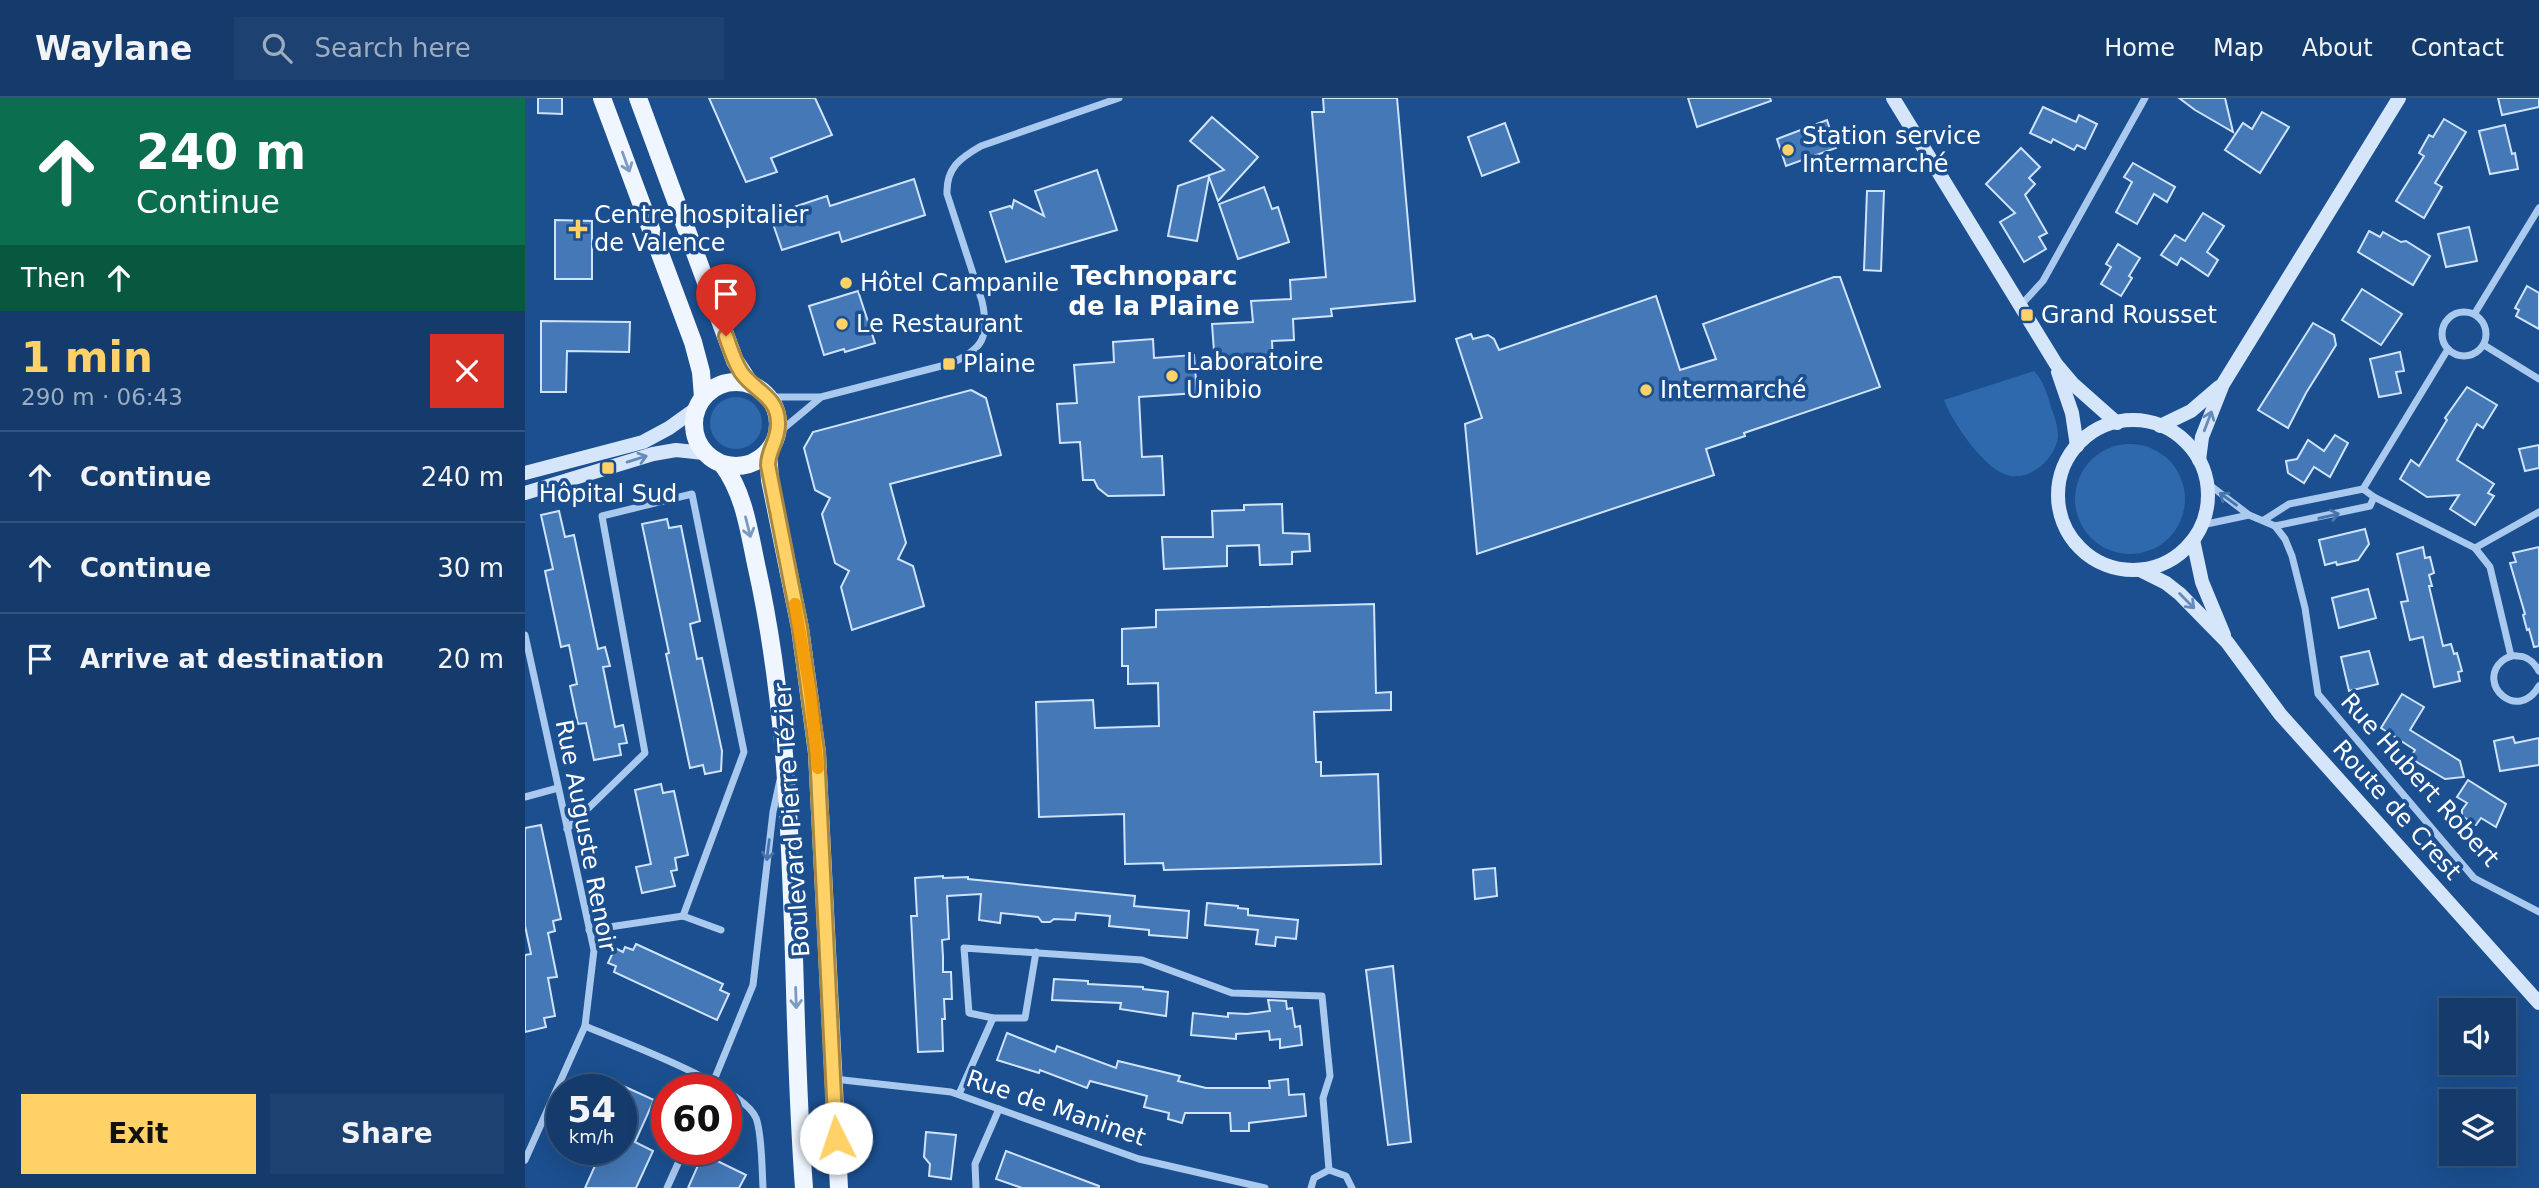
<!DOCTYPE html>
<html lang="en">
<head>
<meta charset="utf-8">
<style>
  body { margin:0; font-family:"DejaVu Sans",sans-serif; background:#1d4271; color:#f1f3f6; height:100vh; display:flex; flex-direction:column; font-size:26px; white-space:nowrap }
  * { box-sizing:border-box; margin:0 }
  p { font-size:23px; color:#9dadc1 }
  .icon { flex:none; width:38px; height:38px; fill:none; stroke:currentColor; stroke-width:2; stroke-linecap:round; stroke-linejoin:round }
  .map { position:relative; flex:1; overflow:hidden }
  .panel { display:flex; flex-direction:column; background:#143b6b; width:525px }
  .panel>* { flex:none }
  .guide { background:#0b6e4f; color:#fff; overflow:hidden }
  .buttons { position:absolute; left:1914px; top:900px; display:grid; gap:14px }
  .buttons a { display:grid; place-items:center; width:77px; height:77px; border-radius:0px; background:#143b6b; box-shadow:0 7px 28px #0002,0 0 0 2px #33557e; font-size:35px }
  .speed { position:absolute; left:21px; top:976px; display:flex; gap:14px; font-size:35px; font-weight:700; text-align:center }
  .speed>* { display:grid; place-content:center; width:91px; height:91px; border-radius:50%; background:#143b6b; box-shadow:0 7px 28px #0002,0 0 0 2px #33557e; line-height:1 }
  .speed small { font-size:18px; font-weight:400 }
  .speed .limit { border:10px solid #d22; background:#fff; color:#111 }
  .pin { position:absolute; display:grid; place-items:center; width:60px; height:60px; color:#fff; margin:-72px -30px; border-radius:50% 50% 50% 0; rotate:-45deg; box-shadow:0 0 7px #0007 }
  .pin .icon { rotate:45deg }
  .me { position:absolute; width:77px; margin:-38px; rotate:356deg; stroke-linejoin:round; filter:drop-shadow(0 0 5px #0008) }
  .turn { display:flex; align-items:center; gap:24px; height:147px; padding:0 21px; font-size:32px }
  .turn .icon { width:91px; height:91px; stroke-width:2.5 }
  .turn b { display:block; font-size:49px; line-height:60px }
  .then { display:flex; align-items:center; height:66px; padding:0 21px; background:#0003; gap:14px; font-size:26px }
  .round { display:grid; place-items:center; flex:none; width:74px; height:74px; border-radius:0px; background:#1d4271 }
  .head { display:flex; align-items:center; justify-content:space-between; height:119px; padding:0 21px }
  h1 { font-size:42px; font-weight:800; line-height:52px; color:#ffd166 }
  .button { display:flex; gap:14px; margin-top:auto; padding:14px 21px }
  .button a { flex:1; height:80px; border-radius:0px; background:#ffd166; color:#111; font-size:28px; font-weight:800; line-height:80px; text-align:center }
  .button a+a { background:#1d4271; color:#f1f3f6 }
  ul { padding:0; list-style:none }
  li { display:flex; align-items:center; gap:21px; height:91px; padding:0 21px; border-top:2px solid #33557e }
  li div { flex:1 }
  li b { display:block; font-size:26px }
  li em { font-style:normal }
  header { display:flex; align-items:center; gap:42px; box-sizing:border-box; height:98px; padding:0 35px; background:#143b6b; border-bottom:2px solid #33557e }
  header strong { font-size:33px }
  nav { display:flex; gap:38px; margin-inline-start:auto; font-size:24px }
  .search { width:490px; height:63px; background:#1d4271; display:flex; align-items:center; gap:18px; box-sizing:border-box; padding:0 24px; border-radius:0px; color:#9dadc1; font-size:26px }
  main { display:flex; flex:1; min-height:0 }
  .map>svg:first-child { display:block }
  .green { fill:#2e69ad }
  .building { fill:#4478b7; stroke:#cfe3fa; stroke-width:2 }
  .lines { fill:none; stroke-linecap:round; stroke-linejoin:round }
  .street { stroke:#a9c9ee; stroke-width:7 }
  .secondary { stroke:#d6e6fa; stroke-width:14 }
  .primary { stroke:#f0f6ff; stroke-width:18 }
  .oneway { stroke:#7b9ac1 }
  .oneway2 { stroke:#668bba }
  .oneway3 { stroke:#4674ac }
  .route-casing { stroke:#a68842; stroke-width:18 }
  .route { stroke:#ffd166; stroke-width:12 }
  .slow { stroke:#f59e0b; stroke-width:12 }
  .poi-dot { fill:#ffd166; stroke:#1b4f8f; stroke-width:2.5 }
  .labels { text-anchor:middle; stroke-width:7; stroke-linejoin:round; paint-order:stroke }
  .poi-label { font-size:24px; fill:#fff; stroke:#1b4f8f; text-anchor:start }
  .street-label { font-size:24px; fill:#fff; stroke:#1b4f8f }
  .neighbourhood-label { font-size:26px; font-weight:bold; fill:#fff; stroke:#1b4f8f }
</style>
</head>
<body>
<header>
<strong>Waylane</strong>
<div class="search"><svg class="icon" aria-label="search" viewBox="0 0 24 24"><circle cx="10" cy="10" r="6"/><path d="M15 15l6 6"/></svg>Search here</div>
<nav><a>Home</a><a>Map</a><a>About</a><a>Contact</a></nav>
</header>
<main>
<section class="panel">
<div class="guide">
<div class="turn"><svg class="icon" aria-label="ahead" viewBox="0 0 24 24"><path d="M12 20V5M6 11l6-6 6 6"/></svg><div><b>240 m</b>Continue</div></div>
<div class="then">Then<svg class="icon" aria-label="ahead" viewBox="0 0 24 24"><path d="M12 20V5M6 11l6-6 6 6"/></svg></div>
</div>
<div class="head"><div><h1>1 min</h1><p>290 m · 06:43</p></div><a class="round" style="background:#d93025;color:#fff"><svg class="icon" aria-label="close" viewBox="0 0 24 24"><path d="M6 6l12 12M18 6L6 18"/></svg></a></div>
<ul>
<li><svg class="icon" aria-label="ahead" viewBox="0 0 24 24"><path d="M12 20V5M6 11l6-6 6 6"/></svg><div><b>Continue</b></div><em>240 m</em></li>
<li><svg class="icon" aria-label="ahead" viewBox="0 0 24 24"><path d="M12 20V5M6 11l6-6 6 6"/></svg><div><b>Continue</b></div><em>30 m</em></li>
<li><svg class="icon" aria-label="arrive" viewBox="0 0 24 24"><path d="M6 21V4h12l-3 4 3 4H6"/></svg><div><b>Arrive at destination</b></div><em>20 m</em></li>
</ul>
<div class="button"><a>Exit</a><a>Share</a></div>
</section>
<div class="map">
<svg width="2014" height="1090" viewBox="0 0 2014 1090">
  <rect width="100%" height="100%" fill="#1b4f8f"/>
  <g class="green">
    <path d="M1509 273C1519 283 1523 299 1527 312 1530 320 1533 329 1533 338 1531 361 1503 386 1479 376 1457 367 1427 324 1419 302Z"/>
    <circle cx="211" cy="325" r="26"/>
    <circle cx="1605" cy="401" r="55"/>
  </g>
  <g class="building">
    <polygon points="13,0 37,0 37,16 13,15"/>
    <polygon points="184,0 290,0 307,37 246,60 252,74 221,84"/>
    <polygon points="798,0 872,0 890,203 806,211 807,218 768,221 769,242 747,243 748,263 690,267 687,226 728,224 726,203 766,201 765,182 801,179 787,14 799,14"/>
    <polygon points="1163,0 1245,0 1246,3 1172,29"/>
    <polygon points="1654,0 1700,0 1708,34 1670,12"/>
    <polygon points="1973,0 2014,0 2014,9 1977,17"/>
    <polygon points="1518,9 1551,24 1554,17 1572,26 1560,51 1552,47 1549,52 1528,41 1526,45 1505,35"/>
    <polygon points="1737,14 1764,29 1735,75 1700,52 1718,25 1727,31"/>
    <polygon points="687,19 733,59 693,103 684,79 672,143 643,138 653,88 699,72 665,43"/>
    <polygon points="1919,21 1941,34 1910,85 1917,89 1899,120 1871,103 1899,58 1894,55 1904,37 1908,39"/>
    <polygon points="1302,22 1311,50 1261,68 1252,41"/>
    <polygon points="980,25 994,64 957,78 943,39"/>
    <polygon points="1980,27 1987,56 1990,55 1993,71 1965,76 1954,33"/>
    <polygon points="1496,50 1515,69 1504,80 1510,86 1500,97 1522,135 1514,139 1521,151 1499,164 1475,124 1490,115 1461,86"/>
    <polygon points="1608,65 1650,89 1642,104 1629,96 1612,126 1591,114 1607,84 1599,79"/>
    <polygon points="572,72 592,132 481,164 465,114 485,108 487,110 489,102 519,118 510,93"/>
    <polygon points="389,81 400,117 317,144 314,134 257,152 245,117 302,98 305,108"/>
    <polygon points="739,89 747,111 753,109 764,144 713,161 694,106"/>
    <polygon points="1342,93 1359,93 1356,173 1339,172"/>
    <polygon points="1678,115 1699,128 1682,154 1693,162 1683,178 1656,160 1652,167 1636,157 1650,137 1660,143"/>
    <polygon points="30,122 67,123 67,181 30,181"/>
    <polygon points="1944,129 1952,163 1921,169 1913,136"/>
    <polygon points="1844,133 1855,139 1858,134 1876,144 1881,143 1905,158 1888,187 1833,154"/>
    <polygon points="1593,146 1615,160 1604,178 1607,180 1596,198 1576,186 1586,169 1581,166"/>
    <polygon points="1309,179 1315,179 1355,289 1219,335 1220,338 1181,351 1189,377 952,456 940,326 957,320 931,241 946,236 948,241 963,237 969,241 974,252 1131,198 1155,272 1191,261 1178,226"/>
    <polygon points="2002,188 2014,195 2014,231 1991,218 1994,212 1990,210"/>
    <polygon points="1837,191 1877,216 1856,247 1817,222"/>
    <polygon points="333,193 350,245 320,254 319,251 299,257 284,208"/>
    <polygon points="16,223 105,224 104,254 42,253 41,294 16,294"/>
    <polygon points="1788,225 1809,237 1811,247 1781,295 1763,330 1733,312"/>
    <polygon points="628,241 629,260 669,257 672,295 614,299 617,359 637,358 639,397 583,398 573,390 569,382 558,382 555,344 535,345 532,306 552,305 549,267 589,264 588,244"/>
    <polygon points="1875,254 1879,273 1871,274 1876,295 1854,299 1845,261"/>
    <polygon points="1942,289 1972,307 1958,330 1952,326 1932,362 1969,386 1963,395 1969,398 1950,427 1925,411 1934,397 1902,399 1875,381 1886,362 1894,368 1922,322 1920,320"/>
    <polygon points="446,292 461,300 476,357 365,386 381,445 373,461 388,468 399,508 327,532 316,489 324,473 310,465 297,416 305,400 290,392 279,350 288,334"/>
    <polygon points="1810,337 1823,345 1805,379 1789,369 1779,385 1763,375 1761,363 1772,361 1783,342 1799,353"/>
    <polygon points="2014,347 2014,370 2000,373 1994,351"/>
    <polygon points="757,406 758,435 784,436 785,453 767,454 767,466 735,467 734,447 702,448 702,468 639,471 637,439 688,439 687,413 719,412 719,407"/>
    <polygon points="34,413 40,439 49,437 73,551 80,549 85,568 78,569 90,629 98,627 102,645 94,646 96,657 69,662 61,625 53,626 45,588 52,586 44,547 36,549 20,473 28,471 16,417"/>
    <polygon points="142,421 144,430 156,428 175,523 165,526 172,561 177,560 197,653 196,673 180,676 178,667 165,670 141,556 144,555 117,426"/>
    <polygon points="1840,431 1844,446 1833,462 1812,467 1811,464 1800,467 1794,442"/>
    <polygon points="1898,449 1900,460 1905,459 1909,475 1904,477 1907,488 1904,488 1918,548 1926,546 1929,556 1932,555 1937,573 1933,574 1935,583 1909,589 1898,539 1885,542 1876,504 1883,503 1872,456"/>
    <polygon points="2014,449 2014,548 2009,549 2004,531 2002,532 1998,517 2000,516 1985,465 1991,464 1988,455"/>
    <polygon points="1843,491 1851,520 1814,530 1807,500"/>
    <polygon points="849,506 851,595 866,594 866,612 789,614 791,664 796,664 796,678 853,676 856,766 639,772 638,765 600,766 599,716 514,719 511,604 568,602 570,630 634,628 633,585 603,586 603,568 597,568 597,531 631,529 631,512"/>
    <polygon points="1844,553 1853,586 1824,593 1816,559"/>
    <polygon points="1877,596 1899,609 1885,632 1935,663 1939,679 1920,681 1885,660 1890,652 1856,630"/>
    <polygon points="1988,639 1990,645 2014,640 2014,667 1975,673 1969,643"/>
    <polygon points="1943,682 1981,706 1971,729 1956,720 1951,727 1937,718 1937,712 1942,705 1932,699"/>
    <polygon points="136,686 138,695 149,693 163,757 150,760 152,772 146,773 150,788 117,795 111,769 126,766 110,692"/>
    <polygon points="16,727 36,821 28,823 30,833 23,835 32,879 23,880 30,918 19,920 21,929 0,934 0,857 6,856 0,828 0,730"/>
    <polygon points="970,770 972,798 950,801 948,772"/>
    <polygon points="418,778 418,780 443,779 443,781 610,798 609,808 664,813 662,840 624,837 624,832 584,828 585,818 551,815 550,822 529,821 525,824 517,824 513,819 476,815 475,825 454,822 456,796 422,798 424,841 417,842 418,859 418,874 426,874 427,901 419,901 420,921 417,921 418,953 393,954 386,818 392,818 390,780"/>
    <polygon points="682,805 713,808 713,810 723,811 723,817 773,822 771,841 751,839 750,848 731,846 733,832 680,827"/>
    <polygon points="111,846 198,886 195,892 204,896 192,922 89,874 91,868 83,865 90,850 98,854 100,849 108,852"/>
    <polygon points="868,868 886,1044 863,1047 841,872"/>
    <polygon points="529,881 563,883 563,886 618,889 618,891 643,894 641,918 595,911 596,905 527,902"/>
    <polygon points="743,902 761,903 762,911 767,910 770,929 775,928 777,947 755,950 755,941 745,942 744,933 711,936 711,941 666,937 668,915 703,919 703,915 722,916 745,913"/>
    <polygon points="482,935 530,954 532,948 591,970 593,963 655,978 653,983 681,990 745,990 744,983 763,981 764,997 779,996 781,1018 724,1025 724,1033 706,1033 705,1015 660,1015 657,1025 643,1021 644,1015 619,1009 622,998 565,983 562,990 515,972 514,975 472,962"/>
    <polygon points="96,987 129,1002 110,1044 128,1053 111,1090 60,1090 77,1052 96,1052"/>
    <polygon points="401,1034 431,1037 426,1081 404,1078 405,1066 399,1059"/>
    <polygon points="481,1053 574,1088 574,1090 497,1090 471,1081"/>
    <polygon points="178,1056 221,1077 214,1090 163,1090"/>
  </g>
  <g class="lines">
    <g class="street">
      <polyline points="1496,207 1518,183 1620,0"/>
      <circle cx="1939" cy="236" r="22"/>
      <polyline points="1950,215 2014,110"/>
      <polyline points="1959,247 2014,281"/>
      <path d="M244 299H296L424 266C458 252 465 239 457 203L422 96C421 70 435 60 456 48L594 0"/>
      <polyline points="253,335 295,300"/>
      <polyline points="1682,385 1724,417 1750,428 1845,408 1849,399 1838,391 1764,406 1739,422"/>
      <polyline points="1838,391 1923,251"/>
      <polyline points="1849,399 1950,450 1965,469 1986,558"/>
      <polyline points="1677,427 1724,417"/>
      <polyline points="1750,428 1760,441 1767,458 1780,510 1793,596 1949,780 2014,814"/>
      <polyline points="1950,450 2014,414"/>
      <polyline points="0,537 69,852 60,928 0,1062"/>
      <path d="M2014 573C2009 564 2003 558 1992 558 1987 557 1981 560 1977 563 1951 586 1993 625 2014 588"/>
      <polyline points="0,699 33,690"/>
      <polyline points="42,731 120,655 77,418 167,396 219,654 158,818"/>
      <polyline points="64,832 158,818 196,832"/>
      <polyline points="468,920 444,915 439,850 617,862 707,895 797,898 805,978 798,1000 804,1072"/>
      <path d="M60 928C95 943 217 987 231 1020 237 1035 237 1072 238 1090"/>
      <polyline points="308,982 318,982 426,994 614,1061 740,1090"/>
      <polyline points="185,992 228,887 248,714 255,682"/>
      <polyline points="434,996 468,920 500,920 511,854"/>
      <polyline points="142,1090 159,1052"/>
      <polyline points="451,1090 450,1066 474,1011"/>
      <polyline points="786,1090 789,1080 804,1072 821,1078 827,1090"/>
    </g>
    <g class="secondary">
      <polyline points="1368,0 1531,266 1548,286 1592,325"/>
      <polyline points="1533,274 1547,315 1552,348"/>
      <circle cx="1608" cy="397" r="75"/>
      <polyline points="1635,328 1666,313 1694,289"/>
      <polyline points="1674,362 1677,339 1698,286 1874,0"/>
      <polyline points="0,375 118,344 144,330 172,310"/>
      <polyline points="0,395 128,356 151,352 179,355"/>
      <polyline points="1668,442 1677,484 1699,537"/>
      <polyline points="1615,472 1641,485 1655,496 1702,544 1755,616 2014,905"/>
    </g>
    <g class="primary">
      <polyline points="77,0 168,244 176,274 178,299"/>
      <polyline points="113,0 210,263 225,286"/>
      <circle cx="211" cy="326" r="42"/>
      <polyline points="243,354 245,382 275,530 292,655 314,1090"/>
      <path d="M198 367C219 395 224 433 231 466 277 671 263 882 279 1090"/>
    </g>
  </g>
  <defs><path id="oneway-shaft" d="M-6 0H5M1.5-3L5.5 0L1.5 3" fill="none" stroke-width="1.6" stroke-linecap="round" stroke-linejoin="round" transform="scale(1.75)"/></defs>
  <g class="oneway">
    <use href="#oneway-shaft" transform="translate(101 64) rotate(70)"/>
    <use href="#oneway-shaft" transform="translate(223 429) rotate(76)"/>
    <use href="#oneway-shaft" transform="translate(271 900) rotate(88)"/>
  </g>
  <g class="oneway2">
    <use href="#oneway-shaft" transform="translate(1683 323) rotate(-69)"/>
    <use href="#oneway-shaft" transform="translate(112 361) rotate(-17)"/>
    <use href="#oneway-shaft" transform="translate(1662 503) rotate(45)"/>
  </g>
  <g class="oneway3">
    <use href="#oneway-shaft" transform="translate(1703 401) rotate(-144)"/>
    <use href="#oneway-shaft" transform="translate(1804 418) rotate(-13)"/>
    <use href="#oneway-shaft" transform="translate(243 752) rotate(97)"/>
  </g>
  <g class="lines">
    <g class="route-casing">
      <path id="route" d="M201 238C205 250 209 263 216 274 229 293 253 298 253 325 254 341 243 352 243 367L275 530 292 654 311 1040"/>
    </g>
    <use href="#route" class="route"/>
    <polyline class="slow" points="270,506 285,594 293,670"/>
  </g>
  <g class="poi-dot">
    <circle cx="1263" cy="52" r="7"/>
    <path d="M49.5 120.5h7v7h7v7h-7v7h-7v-7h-7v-7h7z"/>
    <circle cx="321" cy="185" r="7"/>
    <rect x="1495" y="210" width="14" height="14" rx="3.5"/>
    <circle cx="317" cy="226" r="7"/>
    <rect x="417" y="259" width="14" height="14" rx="3.5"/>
    <circle cx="647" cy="278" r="7"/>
    <circle cx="1121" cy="292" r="7"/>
    <rect x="76" y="363" width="14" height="14" rx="3.5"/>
  </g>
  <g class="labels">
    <g class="poi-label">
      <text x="1277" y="46">Station service<tspan x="1277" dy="28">Intermarché</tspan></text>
      <text x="69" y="125">Centre hospitalier<tspan x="69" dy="28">de Valence</tspan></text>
      <text x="335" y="193">Hôtel Campanile</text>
      <text x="1516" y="225">Grand Rousset</text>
      <text x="331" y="234">Le Restaurant</text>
      <text x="661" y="272">Laboratoire<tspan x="661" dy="28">Unibio</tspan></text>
      <text x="438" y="274">Plaine</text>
      <text x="1135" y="300">Intermarché</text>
      <text x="83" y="404" text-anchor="middle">Hôpital Sud</text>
    </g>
    <g class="street-label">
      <text transform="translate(1895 682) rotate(48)" y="8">Rue Hubert Robert</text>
      <text transform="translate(1872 712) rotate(48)" y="8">Route de Crest</text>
      <text transform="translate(267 722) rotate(-94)" y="8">Boulevard Pierre Tézier</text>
      <text transform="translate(61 738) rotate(79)" y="8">Rue Auguste Renoir</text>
      <text transform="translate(531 1010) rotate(19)" y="8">Rue de Maninet</text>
    </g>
    <g class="neighbourhood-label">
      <text x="629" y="187">Technoparc<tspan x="629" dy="30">de la Plaine</tspan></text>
    </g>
  </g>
</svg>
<div class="buttons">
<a><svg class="icon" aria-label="sound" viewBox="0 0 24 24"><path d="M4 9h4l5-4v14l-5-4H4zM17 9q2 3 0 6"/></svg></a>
<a><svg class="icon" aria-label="layers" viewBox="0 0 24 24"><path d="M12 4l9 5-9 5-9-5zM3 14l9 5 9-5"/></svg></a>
</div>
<div class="speed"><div>54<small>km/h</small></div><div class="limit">60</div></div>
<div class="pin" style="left:201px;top:238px;background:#d93025"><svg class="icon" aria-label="arrive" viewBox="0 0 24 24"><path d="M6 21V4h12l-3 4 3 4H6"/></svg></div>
<svg class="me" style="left:311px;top:1040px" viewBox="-20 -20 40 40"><circle r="19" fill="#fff"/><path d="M0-13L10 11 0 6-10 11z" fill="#ffd166"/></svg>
</div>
</main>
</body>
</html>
